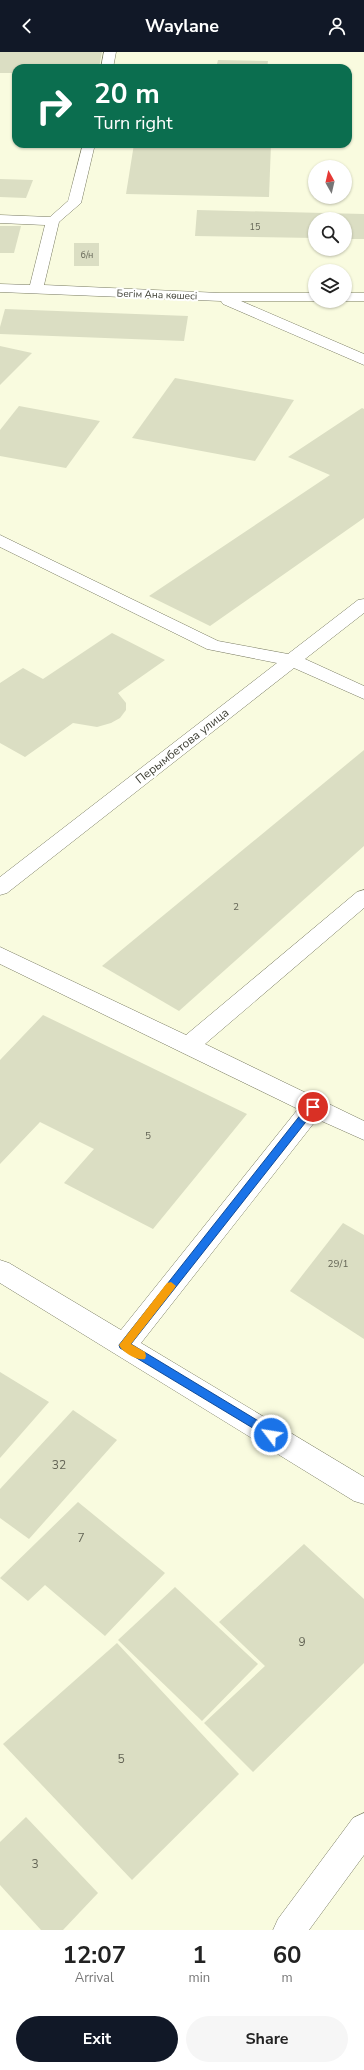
<!DOCTYPE html>
<html lang="en">
<head>
<meta charset="utf-8">
<style>
  body { margin:0; font-family:"Nunito Sans",sans-serif; background:#f6f6f6; color:#222; height:100vh; display:flex; flex-direction:column; font-size:15px; white-space:nowrap }
  * { box-sizing:border-box; margin:0 }
  p { font-size:13px; color:#767676 }
  .icon { flex:none; width:22px; height:22px; fill:none; stroke:currentColor; stroke-width:2; stroke-linecap:round; stroke-linejoin:round }
  .map { position:relative; height:1878px; overflow:hidden }
  .side { display:flex; flex-direction:column; background:#fff; flex:1 }
  .side>* { flex:none }
  .banner { position:absolute; left:12px; top:12px; width:340px; height:84px; border-radius:12px; box-shadow:0 1px 3px #0004; background:#0b6e4f; color:#fff; overflow:hidden }
  .needle { width:26px; rotate:352deg }
  .controls { position:absolute; left:308px; top:108px; display:grid; gap:8px }
  .controls a { display:grid; place-items:center; width:44px; height:44px; border-radius:50%; background:#fff; box-shadow:0 1px 3px #0004; font-size:20px }
  .pin { position:absolute; display:grid; place-items:center; width:34px; height:34px; color:#fff; margin:-17px; border:2px solid #fff; border-radius:50%; box-shadow:0 1px 4px #0007 }
  .me { position:absolute; width:44px; margin:-22px; rotate:301deg; stroke-linejoin:round; filter:drop-shadow(0 0 3px #0008) }
  .turn { display:flex; align-items:center; gap:14px; height:84px; padding:0 16px; font-size:18px }
  .turn .icon { width:52px; height:52px; stroke-width:2.5 }
  .turn b { display:block; font-size:28px; line-height:34px }
  .eta { display:flex; justify-content:space-evenly; align-items:center; height:68px; text-align:center }
  .eta b { font-size:24px; font-weight:700; line-height:28px }
  .cta { display:flex; gap:8px; margin-top:auto; padding:8px 16px }
  .cta a { flex:1; height:46px; border-radius:24px; background:#111827; color:#fff; font-size:16px; font-weight:700; line-height:46px; text-align:center }
  .cta a+a { background:#f6f6f6; color:#222 }
  header { display:flex; justify-content:space-between; align-items:center; height:52px; padding:0 16px; background:#111827; color:#fff; font-size:18px; font-weight:700 }
  .map>svg:first-child { display:block }
  .building { fill:#dbdec3 }
  .lines { fill:none; stroke-linecap:round; stroke-linejoin:round }
  .minor-casing { stroke:#797b62; stroke-width:1 }
  .minor { fill:#fff; fill-rule:evenodd }
  .route { fill:#1a73e8; stroke:#114b97 }
  .slow { fill:#f59e0b }
  .labels { text-anchor:middle; stroke-width:4; stroke-linejoin:round; paint-order:stroke }
  .far-number-label { font-size:9px; fill:#646556 }
  .far-street-label { font-size:10px; fill:#3c3d32; stroke:#fff }
  .number-label { font-size:10px; fill:#646556 }
  .street-label { font-size:12px; fill:#3c3d32; stroke:#fff }
  .near-number-label { font-size:12px; fill:#646556 }
</style>
</head>
<body>
<header><svg class="icon" aria-label="back" viewBox="0 0 24 24"><path d="M15 5l-7 7 7 7"/></svg>Waylane<svg class="icon" aria-label="person" viewBox="0 0 24 24"><circle cx="12" cy="8" r="4"/><path d="M4 21q1-7 8-7t8 7"/></svg></header>
<div class="map">
<svg width="364" height="1878" viewBox="0 0 364 1878">
  <rect width="100%" height="100%" fill="#f9fbdf"/>
  <g class="building">
    <polygon points="0,0 102,0 99,16 16,16 16,21 0,21"/>
    <polygon points="218,8 268,9 267,16 216,16"/>
    <polygon points="134,92 271,92 269,145 126,142"/>
    <polygon points="0,127 33,128 26,146 0,145"/>
    <polygon points="197,158 364,162 364,187 345,187 345,167 315,167 315,186 195,184"/>
    <polygon points="0,174 21,174 14,201 0,201"/>
    <rect x="74" y="191" width="25" height="23"/>
    <polygon points="5,257 188,264 184,289 0,282 0,275"/>
    <polygon points="0,294 32,301 0,333"/>
    <polygon points="175,326 294,348 255,409 132,386"/>
    <polygon points="19,354 100,369 66,416 0,404 0,378"/>
    <polygon points="362,356 364,357 364,466 210,574 149,544 330,423 288,405"/>
    <polygon points="112,581 165,608 118,641 126,651 126,658 120,666 111,671 97,675 73,671 25,705 0,691 0,631 23,616 43,627"/>
    <polygon points="364,698 364,794 179,959 102,914"/>
    <polygon points="43,963 247,1062 153,1177 64,1131 94,1097 40,1070 0,1112 0,1008"/>
    <polygon points="343,1171 364,1183 364,1287 290,1239"/>
    <polygon points="0,1320 49,1350 0,1406"/>
    <polygon points="73,1358 117,1388 29,1487 0,1466 0,1437"/>
    <polygon points="78,1450 165,1521 105,1584 45,1533 28,1549 0,1526"/>
    <polygon points="304,1492 364,1547 364,1611 253,1720 204,1671 265,1614 219,1570"/>
    <polygon points="175,1535 258,1612 202,1669 118,1588"/>
    <polygon points="117,1591 239,1722 132,1828 3,1692"/>
    <polygon points="26,1765 98,1841 63,1878 41,1878 0,1833 0,1790"/>
  </g>
  <g class="lines">
    <g class="minor-casing">
      <g id="minor">
        <polygon points="104,0 116,0 113,16 101,16"/>
        <polygon points="83,92 95,92 81,151 59,170 44,233 220,241 315,241 315,249 241,249 364,302 364,313 223,252 221,249 0,240 0,232 30,233 45,173 0,171 0,163 50,165 68,149"/>
        <polygon points="345,241 364,241 364,249 344,249"/>
        <polygon points="0,483 218,589 288,602 358,548 364,547 364,561 305,607 364,634 364,647 294,616 7,841 0,843 0,825 277,611 207,597 0,495"/>
        <polygon points="364,838 364,856 205,992 364,1069 364,1088 317,1067 141,1291 364,1425 364,1452 354,1449 0,1231 0,1208 9,1211 121,1278 298,1057 0,912 0,895 186,983 357,840"/>
        <polygon points="364,1761 364,1803 309,1878 273,1878 278,1867 353,1766"/>
      </g>
    </g>
    <use href="#minor" class="minor"/>
  </g>
  <polygon class="route" points="313,1051 318,1055 316,1057 131,1292 275,1379 276,1383 275,1386 271,1387 120,1296 119,1293 309,1052"/>
  <path class="slow" d="M171 1230 176 1234 174 1237 131 1292 145 1300 146 1304 145 1307C137 1309 122 1300 119 1293L167 1231Z"/>
  <g class="labels">
    <g class="far-number-label">
      <text x="255" y="178">15</text>
      <text x="87" y="206">б/н</text>
    </g>
    <g class="far-street-label">
      <text transform="translate(157 242) rotate(2)" y="4">Бегім Ана көшесі</text>
    </g>
    <g class="number-label">
      <text x="236" y="858">2</text>
      <text x="148" y="1087">5</text>
      <text x="338" y="1215">29/1</text>
    </g>
    <g class="street-label">
      <text transform="translate(182 694) rotate(-38)" y="4">Перымбетова улица</text>
    </g>
    <g class="near-number-label">
      <text x="59" y="1417">32</text>
      <text x="81" y="1490">7</text>
      <text x="302" y="1594">9</text>
      <text x="121" y="1711">5</text>
      <text x="35" y="1816">3</text>
    </g>
  </g>
</svg>
<div class="controls">
<a><svg class="needle" viewBox="-14 -14 28 28"><path d="M0-13l5 13h-10z" fill="#e53935"/><path d="M0 13l5-13h-10z" fill="#767676"/></svg></a>
<a><svg class="icon" aria-label="search" viewBox="0 0 24 24"><circle cx="10" cy="10" r="6"/><path d="M15 15l6 6"/></svg></a>
<a><svg class="icon" aria-label="layers" viewBox="0 0 24 24"><path d="M12 4l9 5-9 5-9-5zM3 14l9 5 9-5"/></svg></a>
</div>
<div class="pin" style="left:313px;top:1055px;background:#d93025"><svg class="icon" aria-label="arrive" viewBox="0 0 24 24"><path d="M6 21V4h12l-3 4 3 4H6"/></svg></div>
<svg class="me" style="left:271px;top:1383px" viewBox="-20 -20 40 40"><circle r="17" fill="#1a73e8" stroke="#fff" stroke-width="3"/><path d="M0-11L8 9 0 5-8 9z" fill="#fff"/></svg>
<div class="banner">
<div class="turn"><svg class="icon" aria-label="right" viewBox="0 0 24 24"><path d="M7 20v-9h11M14 6l5 5-5 5"/></svg><div><b>20 m</b>Turn right</div></div>
</div>
</div>
<section class="side">
<div class="eta">
<div><b>12:07</b><p>Arrival</p></div>
<div><b>1</b><p>min</p></div>
<div><b>60</b><p>m</p></div>
</div>
<div class="cta"><a>Exit</a><a>Share</a></div>
</section>
</body>
</html>
